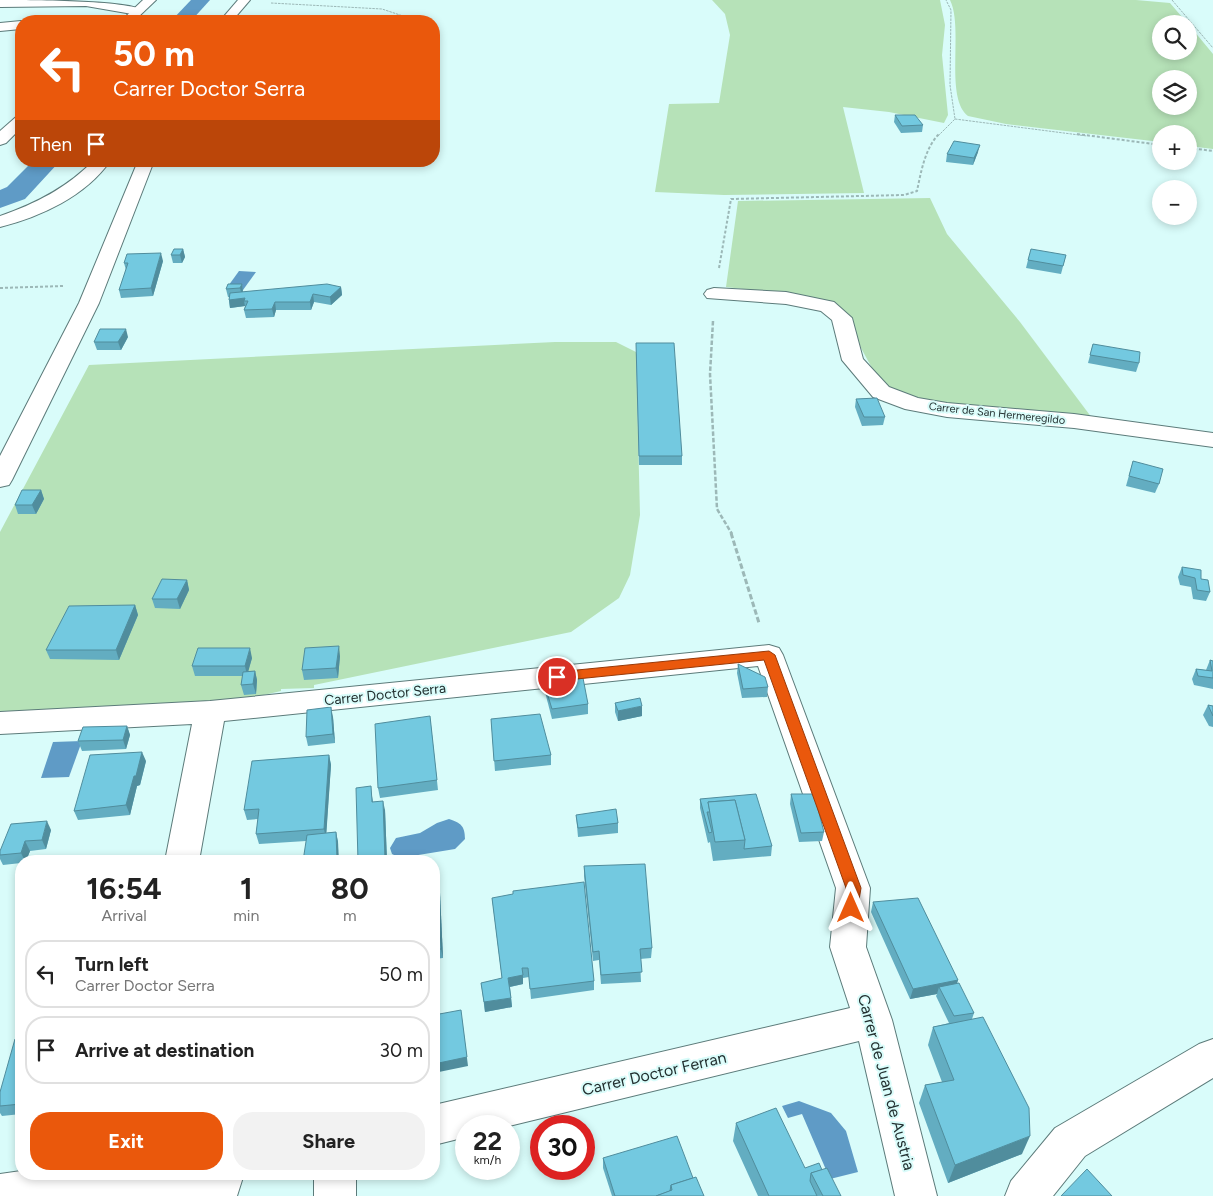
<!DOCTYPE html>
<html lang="en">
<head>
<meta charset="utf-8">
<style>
  body { margin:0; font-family:Figtree,sans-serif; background:#f2f2f2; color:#222; height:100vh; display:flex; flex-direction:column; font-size:19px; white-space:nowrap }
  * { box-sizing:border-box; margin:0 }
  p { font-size:16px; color:#767676 }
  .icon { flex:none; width:28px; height:28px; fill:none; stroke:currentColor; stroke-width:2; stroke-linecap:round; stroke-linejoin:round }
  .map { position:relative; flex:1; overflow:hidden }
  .panel { position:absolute; left:15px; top:855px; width:425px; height:325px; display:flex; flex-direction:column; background:#fff; border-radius:20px; box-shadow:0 2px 8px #0003 }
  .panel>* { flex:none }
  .top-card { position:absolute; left:15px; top:15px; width:425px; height:152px; border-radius:20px; box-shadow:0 2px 8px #0003; background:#ea580c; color:#fff; overflow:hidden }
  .buttons { position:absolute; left:1152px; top:15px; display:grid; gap:10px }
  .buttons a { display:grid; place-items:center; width:45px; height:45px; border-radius:50%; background:#fff; box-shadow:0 2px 8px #0003; font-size:25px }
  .speed { position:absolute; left:455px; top:1115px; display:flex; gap:10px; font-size:25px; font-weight:700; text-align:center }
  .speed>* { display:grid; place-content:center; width:65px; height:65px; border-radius:50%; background:#fff; box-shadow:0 2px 8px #0003; line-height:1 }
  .speed small { font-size:12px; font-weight:400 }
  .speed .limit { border:8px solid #d22; background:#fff; color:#111 }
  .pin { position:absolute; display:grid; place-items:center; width:42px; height:42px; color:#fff; margin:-21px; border:2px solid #fff; border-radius:50%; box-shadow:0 1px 5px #0007 }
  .me { position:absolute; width:55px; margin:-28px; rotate:0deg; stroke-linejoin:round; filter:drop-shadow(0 0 4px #0008) }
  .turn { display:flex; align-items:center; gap:18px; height:105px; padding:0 15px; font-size:22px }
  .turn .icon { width:65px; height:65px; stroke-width:2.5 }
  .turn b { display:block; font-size:35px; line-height:42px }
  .then { display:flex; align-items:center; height:48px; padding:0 15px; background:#0003; gap:10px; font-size:19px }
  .eta { display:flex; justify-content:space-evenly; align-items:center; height:85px; text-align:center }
  .eta b { font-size:30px; font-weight:700; line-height:35px }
  .button { display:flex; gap:10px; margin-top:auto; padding:10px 15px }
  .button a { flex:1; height:58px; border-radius:20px; background:#ea580c; color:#fff; font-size:20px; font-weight:700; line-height:58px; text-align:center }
  .button a+a { background:#f2f2f2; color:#222 }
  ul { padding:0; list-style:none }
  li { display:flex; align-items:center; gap:15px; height:68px; margin:0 10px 8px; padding:0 5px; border:2px solid #e0e0e0; border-radius:20px }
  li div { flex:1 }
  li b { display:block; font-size:19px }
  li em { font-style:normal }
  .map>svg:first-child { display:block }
  .green { fill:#b6e2b8; fill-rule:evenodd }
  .water { fill:#5f9bc6 }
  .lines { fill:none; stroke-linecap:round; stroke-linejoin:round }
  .canal { fill:#5f9bc6; fill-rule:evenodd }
  .minor-casing { stroke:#5c7b7a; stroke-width:2 }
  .major-casing { stroke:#5c7b7a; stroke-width:2 }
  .path-far3 { stroke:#9cb8b7; stroke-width:1; stroke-dasharray:2.5 1; stroke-linecap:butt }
  .path-far2 { stroke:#9cb8b7; stroke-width:2; stroke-dasharray:3 2; stroke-linecap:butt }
  .path-far1 { stroke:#9cb8b7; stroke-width:2.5; stroke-dasharray:4.5 2; stroke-linecap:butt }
  .path { stroke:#9cb8b7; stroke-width:3; stroke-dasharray:5.5 2.5; stroke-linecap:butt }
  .minor { fill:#fff; fill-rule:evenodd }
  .major { fill:#fff; fill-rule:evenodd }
  .wall { fill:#63adc1 }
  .shaded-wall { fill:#508d9d }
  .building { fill:#73c9e0; stroke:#508d9d }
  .route { fill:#ea580c; stroke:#983908 }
  .labels { text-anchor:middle; stroke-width:4; stroke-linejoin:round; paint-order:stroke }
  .far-street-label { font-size:11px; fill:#233030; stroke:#d9fcfa }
  .street-label { font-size:14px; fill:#233030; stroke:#d9fcfa }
  .near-street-label { font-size:16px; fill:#233030; stroke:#d9fcfa }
</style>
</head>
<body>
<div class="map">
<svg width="1213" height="1196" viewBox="0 0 1213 1196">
  <rect width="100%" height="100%" fill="#d9fcfa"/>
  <g class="green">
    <polygon points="712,0 940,0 945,25 942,55 948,115 944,123 889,112 843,107 864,193 724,195 655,192 669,104 719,103 730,35 725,14"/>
    <path d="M950 0H1136L1170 3 1188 24H1161V51H1189V25L1213 54V149L1189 146V134H1161V142L1006 124 968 116C944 97 964 28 950 0ZM1161 79H1189V106H1161Z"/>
    <polygon points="930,198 947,234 1020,322 1092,418 968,408 908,396 887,387 878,379 861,348 850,317 837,305 777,293 726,287 738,201"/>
    <polygon points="555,342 616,342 636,352 640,515 630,575 619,598 571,632 314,685 314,688 281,689 281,691 217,706 0,714 0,532 89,365"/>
  </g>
  <g class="water">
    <polygon points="239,271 256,272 243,290 226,289"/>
    <polygon points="82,741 69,777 41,778 53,742"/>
    <path d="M449 819C461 823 465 826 465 839L455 849 400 858 392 854 390 848 396 838 420 833 437 823Z"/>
    <polygon points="799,1101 831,1113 846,1131 858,1172 830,1179 802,1114 788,1118 782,1106"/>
  </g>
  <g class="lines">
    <g class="canal">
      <polygon points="191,0 210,0 191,21 171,21"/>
      <polygon points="33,161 60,161 25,199 0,208 0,190 7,187"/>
    </g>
    <g class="minor-casing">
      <g id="minor">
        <path d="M0 0C24 0 131 0 144 11L138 15 86 6 0 7Z"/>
        <polygon points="238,0 250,0 232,21 220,21"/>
        <polygon points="21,21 21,29 0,31 0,23"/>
        <path d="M93 161H110C86 196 40 217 0 227V216C35 204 67 188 93 161Z"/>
        <polygon points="138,161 154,161 99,303 12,480 9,485 0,487 0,456 79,303"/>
        <polygon points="714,288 786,292 834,302 852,318 863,359 889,387 918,398 947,403 1074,414 1213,433 1213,447 1074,428 947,417 905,409 873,397 842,360 832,320 821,311 786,304 707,298 704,294 707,290"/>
        <polygon points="769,645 779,648 783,655 870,888 866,947 892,1020 937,1196 895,1196 859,1041 509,1126 466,1126 466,1137 434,1145 434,1105 850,1008 830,947 836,888 758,666 224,721 199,861 165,861 192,724 0,734 0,712 210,701"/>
        <polygon points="1213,1039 1213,1078 1085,1156 1053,1196 1005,1196 1011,1181 1055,1128 1199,1044"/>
        <polygon points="21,1171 21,1174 244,1174 237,1196 0,1196 0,1174"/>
        <rect x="314" y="1174" width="42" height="22"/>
      </g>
    </g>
    <g class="major-casing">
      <g id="major">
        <polygon points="143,0 156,0 134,21 121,21"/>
        <polygon points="21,116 21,128 6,143 0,145 0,131 16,117"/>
      </g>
    </g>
    <g class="path-far3">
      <polyline points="1172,0 1213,48"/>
      <polyline points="271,3 382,9 415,20"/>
      <polyline points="955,119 1087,136"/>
      <polyline points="938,136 955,119 950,85 951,10 946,0"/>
    </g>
    <g class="path-far2">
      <polyline points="1077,134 1161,145"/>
      <polyline points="1189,148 1213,151"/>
      <path d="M719 268 731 199 904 195 917 191C921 172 925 148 939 134"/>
      <polyline points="0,288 63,286"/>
    </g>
    <polyline class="path-far1" points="713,321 710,374 717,509 732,534"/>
    <polyline class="path" points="731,533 759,623"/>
    <use href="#minor" class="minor"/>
    <use href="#major" class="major"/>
  </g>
  <g class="wall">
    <polygon points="895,115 923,125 922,132 901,133 894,122"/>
    <polygon points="978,152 973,165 946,162 947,154"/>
    <polygon points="183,249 185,257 182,263 173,263 171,255"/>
    <polygon points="1066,255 1061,274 1026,268 1028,260"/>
    <polygon points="163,261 153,296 121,298 119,290 126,270 124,263"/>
    <polygon points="242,284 243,292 341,287 342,295 331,305 314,302 311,310 276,310 274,317 246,318 244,310 245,306 230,308 229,300 229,297 228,297 226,289"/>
    <polygon points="128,337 121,350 97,350 94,342"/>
    <polygon points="1093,344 1139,363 1136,372 1088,363"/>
    <polygon points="636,352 682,456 682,465 639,465"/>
    <polygon points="856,399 885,417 883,425 862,426 855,407"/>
    <polygon points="1133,461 1159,484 1155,493 1126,486"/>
    <polygon points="41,490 44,499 36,514 18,514 15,505"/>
    <polygon points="1182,567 1201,579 1210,592 1206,601 1193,599 1191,587 1180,585 1178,577"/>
    <polygon points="187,580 189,590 180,609 155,608 152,599"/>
    <polygon points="135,605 138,615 119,660 50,659 46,650"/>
    <polygon points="340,656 338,678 304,680 302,670"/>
    <polygon points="252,658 248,671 255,671 257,680 256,694 244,695 241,685 243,676 195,676 192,666"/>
    <polygon points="1210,660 1213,661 1213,689 1194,685 1192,679 1196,669 1206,670"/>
    <polygon points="738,664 768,687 767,697 742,698 737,673"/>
    <polygon points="544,683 588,704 588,714 552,719 545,692"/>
    <polygon points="615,703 642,716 618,721 615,712"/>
    <polygon points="1208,705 1213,706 1213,727 1209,726 1203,715"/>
    <polygon points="430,716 438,790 380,798 378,788"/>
    <polygon points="333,717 335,743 308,746 306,737"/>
    <polygon points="491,719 551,755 551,765 495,771"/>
    <polygon points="127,726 130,735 126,749 82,751 78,741"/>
    <polygon points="329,755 331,765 326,833 336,832 338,842 306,841 259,844 256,834 258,819 247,820 244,810"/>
    <polygon points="146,761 140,785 137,786 130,815 78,820 74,811"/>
    <polygon points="791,794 824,832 822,841 799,842 790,804"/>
    <polygon points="373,796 373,802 385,810 387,861 358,861"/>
    <polygon points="700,799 772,846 771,856 713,861 710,842 708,843 700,808"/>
    <polygon points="576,815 618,823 618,833 578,837"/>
    <polygon points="51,830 46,849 30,851 26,861 21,861 21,863 3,865 0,859 0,851"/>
    <polygon points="584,866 652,948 651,958 640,959 641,982 601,984 599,960 593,961 584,876"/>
    <polygon points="434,884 440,893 443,958 434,959"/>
    <polygon points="492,898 594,981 594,990 531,999 529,977 523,978 523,984 510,987 512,1007 485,1012 481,983 502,979"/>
    <polygon points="873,902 958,980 957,983 974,1013 972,1019 1022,1154 948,1183 919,1103 925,1085 942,1082 928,1045 933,1027 949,1023 936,996 937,994 910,999 871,912"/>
    <polygon points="21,1038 21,1114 2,1116 0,1113 0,1092"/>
    <polygon points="736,1123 805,1168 822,1170 841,1196 758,1196 733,1141"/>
    <polygon points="603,1158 693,1178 704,1196 612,1196 603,1168"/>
  </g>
  <g class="shaded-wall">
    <polygon points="980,145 978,152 973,165 974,158"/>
    <polygon points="183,249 185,257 182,263 180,255"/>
    <polygon points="161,253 163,261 153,296 151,288"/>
    <polygon points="242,284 243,292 242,296 240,288"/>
    <polygon points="341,287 342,295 331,305 330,297"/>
    <polygon points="313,294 314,302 311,310 310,302"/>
    <polygon points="245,298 244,301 245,306 230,308 229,300"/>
    <polygon points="275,302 276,310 274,317 272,309"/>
    <polygon points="126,329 128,337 121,350 118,342"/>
    <polygon points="41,490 44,499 36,514 32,505"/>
    <polygon points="187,580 189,590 180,609 177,599"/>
    <polygon points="135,605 138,615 119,660 116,650"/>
    <polygon points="339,646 340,656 338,678 336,668"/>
    <polygon points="250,648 252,658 247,676 245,666"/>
    <polygon points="255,671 257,680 256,694 253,684"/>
    <polygon points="642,706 642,716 618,721 618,711"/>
    <polygon points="331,707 333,717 335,743 333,734"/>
    <polygon points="127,726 130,735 126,749 123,740"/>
    <polygon points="142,752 146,761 140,785 137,786 130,815 126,805 134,776"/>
    <polygon points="329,755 331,765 326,839 324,829"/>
    <polygon points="383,801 385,810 387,861 386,861 385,859"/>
    <polygon points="47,821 51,830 46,849 42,840"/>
    <polygon points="336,832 338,842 339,861 337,861"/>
    <polygon points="25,841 30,851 26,861 25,861 21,853"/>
    <polygon points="438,883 440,893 443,958 441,949"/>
    <polygon points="523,975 523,984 509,987 508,978"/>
    <polygon points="958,980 955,990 939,987 937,994 910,999 913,989"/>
    <polygon points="511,998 512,1007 485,1012 484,1002"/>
    <polygon points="462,1019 468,1066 434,1073 434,1064"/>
    <polygon points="1030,1136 1022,1154 948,1183 955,1165"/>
  </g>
  <g class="building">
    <polygon points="895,115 915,115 923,125 902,126"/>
    <polygon points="954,141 980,145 974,158 947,154"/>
    <polygon points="174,249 183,249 180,255 171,255"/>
    <polygon points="1031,249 1066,255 1063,266 1028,260"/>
    <polygon points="161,253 151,288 119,290 128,263 124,263 127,254"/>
    <polygon points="228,284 242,284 240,288 226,289"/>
    <polygon points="327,284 341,287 330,297 313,294 310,302 275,302 272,309 244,310 248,301 244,301 245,298 229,300 230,293"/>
    <polygon points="100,329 126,329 118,342 94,342"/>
    <polygon points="636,343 674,343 682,456 639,456"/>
    <polygon points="1093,344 1140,352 1139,363 1090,355"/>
    <polygon points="877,398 885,417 864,417 856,399"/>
    <polygon points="1133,461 1163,469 1159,484 1129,476"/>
    <polygon points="22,490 41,490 32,505 15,505"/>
    <polygon points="1182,567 1201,570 1201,579 1208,580 1210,592 1197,590 1195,578 1183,575"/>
    <polygon points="162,579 187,580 177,599 152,599"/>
    <polygon points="135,605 116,650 46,650 69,606"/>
    <polygon points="339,646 336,668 302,670 305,648"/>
    <polygon points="198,648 250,648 245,666 192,666"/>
    <polygon points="1210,660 1213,661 1213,678 1198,676 1196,669 1212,671"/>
    <polygon points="738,664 765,677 768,687 743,689"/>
    <polygon points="255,671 253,684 241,685 243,672"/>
    <polygon points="583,678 588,704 552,709 544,683"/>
    <polygon points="640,698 642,706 618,711 615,703"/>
    <polygon points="1208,705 1213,706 1213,716"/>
    <polygon points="331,707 333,734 306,737 307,710"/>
    <polygon points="540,714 551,755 494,761 491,719"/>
    <polygon points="430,716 437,780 378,788 375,724"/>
    <polygon points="127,726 123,740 78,741 83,727"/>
    <polygon points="142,752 136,776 134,776 126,805 74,811 90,755"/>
    <polygon points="329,755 324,829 256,834 259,809 244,810 252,761"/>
    <polygon points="371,786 372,802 383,801 385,859 368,861 358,861 356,788"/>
    <polygon points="756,794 772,846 744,849 745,840 735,800 708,802 710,812 707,812 712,832 709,833 700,799"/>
    <polygon points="791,794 814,794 824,832 801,833"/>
    <polygon points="735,800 745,840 715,842 708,802"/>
    <polygon points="616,809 618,823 578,828 576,815"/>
    <polygon points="47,821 42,840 25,841 21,853 0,855 0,851 11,824"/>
    <polygon points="336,832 337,861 303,861 307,835"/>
    <polygon points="645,864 652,948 640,949 642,972 601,975 599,951 593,952 584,866"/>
    <polygon points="584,882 594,981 530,989 528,968 522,968 523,975 508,978 511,998 484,1002 481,983 502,978 492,898 513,894 513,891"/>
    <polygon points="438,883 441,949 434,950 434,884"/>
    <polygon points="918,898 958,980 913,989 873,902"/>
    <polygon points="959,983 974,1013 954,1016 939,987"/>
    <polygon points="461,1010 467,1057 434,1064 434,1015"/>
    <polygon points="983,1017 1029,1108 1030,1136 955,1165 925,1085 954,1080 933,1027"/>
    <polygon points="21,1038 21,1104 0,1106 0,1092 15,1039"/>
    <polygon points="776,1108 805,1168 819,1163 822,1170 811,1173 810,1181 817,1196 769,1196 736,1123"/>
    <polygon points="677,1136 693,1178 671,1185 670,1191 656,1196 615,1196 603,1158"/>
    <polygon points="827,1168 841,1196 823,1196 811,1173"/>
    <polygon points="1087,1169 1112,1196 1061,1196"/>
    <polygon points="696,1177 704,1196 656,1196 672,1190 671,1185"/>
  </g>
  <polygon class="route" points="769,651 775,655 861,888 857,912 851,914 846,912 844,908 846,888 764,660 557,681 551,677 557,672"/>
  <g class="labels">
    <g class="far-street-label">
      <text transform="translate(997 413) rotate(6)" y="4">Carrer de San Hermeregildo</text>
    </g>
    <g class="street-label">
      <text transform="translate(385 694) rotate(-6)" y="5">Carrer Doctor Serra</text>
    </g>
    <g class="near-street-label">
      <text transform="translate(654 1073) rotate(-13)" y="6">Carrer Doctor Ferran</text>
      <text transform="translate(887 1082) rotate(75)" y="6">Carrer de Juan de Austria</text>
    </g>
  </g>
</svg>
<div class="buttons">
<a><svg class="icon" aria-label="search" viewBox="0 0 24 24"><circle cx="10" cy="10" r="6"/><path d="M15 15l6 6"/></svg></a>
<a><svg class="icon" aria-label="layers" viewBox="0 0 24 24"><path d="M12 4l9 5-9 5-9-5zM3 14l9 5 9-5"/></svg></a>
<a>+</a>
<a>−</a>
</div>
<div class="speed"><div>22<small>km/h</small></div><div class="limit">30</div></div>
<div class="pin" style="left:557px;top:677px;background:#d93025"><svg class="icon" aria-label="arrive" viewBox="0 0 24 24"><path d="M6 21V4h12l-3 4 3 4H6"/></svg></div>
<svg class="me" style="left:851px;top:908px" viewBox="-20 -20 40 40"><path d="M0-17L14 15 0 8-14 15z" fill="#ea580c" stroke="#fff" stroke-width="4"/></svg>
<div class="top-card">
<div class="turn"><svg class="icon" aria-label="left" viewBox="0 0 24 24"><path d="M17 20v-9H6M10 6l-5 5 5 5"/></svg><div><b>50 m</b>Carrer Doctor Serra</div></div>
<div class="then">Then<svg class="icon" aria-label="arrive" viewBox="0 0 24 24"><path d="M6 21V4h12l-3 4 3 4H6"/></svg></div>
</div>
<section class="panel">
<div class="eta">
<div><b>16:54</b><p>Arrival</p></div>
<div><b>1</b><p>min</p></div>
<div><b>80</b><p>m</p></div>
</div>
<ul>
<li><svg class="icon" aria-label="left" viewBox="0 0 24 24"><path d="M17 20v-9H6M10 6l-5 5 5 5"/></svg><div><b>Turn left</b><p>Carrer Doctor Serra</p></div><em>50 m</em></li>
<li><svg class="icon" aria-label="arrive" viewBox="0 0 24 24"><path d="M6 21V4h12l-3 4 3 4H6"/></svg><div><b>Arrive at destination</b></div><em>30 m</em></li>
</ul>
<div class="button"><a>Exit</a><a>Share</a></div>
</section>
</div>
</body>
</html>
